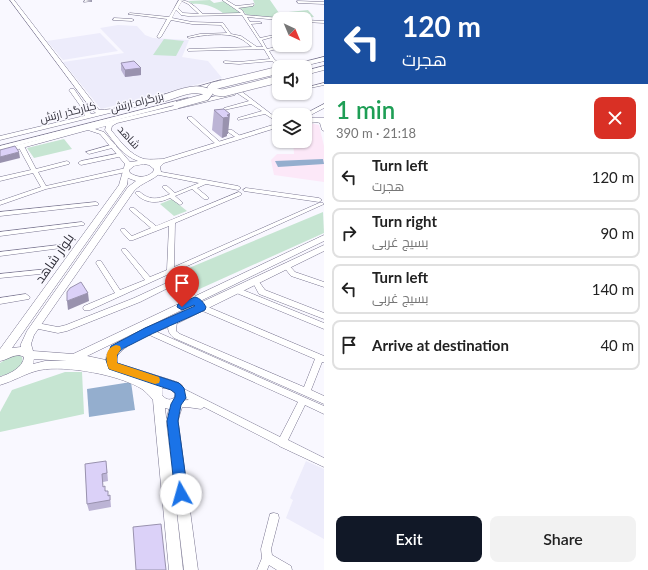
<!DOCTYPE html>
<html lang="en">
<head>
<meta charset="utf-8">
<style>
  body { margin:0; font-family:Lato,Cairo,sans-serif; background:#f2f2f2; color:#222; height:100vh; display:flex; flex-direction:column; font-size:15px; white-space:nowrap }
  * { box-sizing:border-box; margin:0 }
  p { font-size:13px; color:#767676 }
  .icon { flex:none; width:22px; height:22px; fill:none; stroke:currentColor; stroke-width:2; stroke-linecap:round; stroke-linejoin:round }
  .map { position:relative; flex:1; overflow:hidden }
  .sheet { display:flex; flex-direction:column; background:#fff; width:324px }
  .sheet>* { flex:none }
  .guide { background:#1a4fa0; color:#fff; overflow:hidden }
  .needle { width:26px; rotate:136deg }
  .buttons { position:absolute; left:272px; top:12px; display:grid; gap:8px }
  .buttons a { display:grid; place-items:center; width:40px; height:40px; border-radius:8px; background:#fff; box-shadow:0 1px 3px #0004; font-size:20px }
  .pin { position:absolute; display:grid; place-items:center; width:34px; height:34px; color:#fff; margin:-41px -17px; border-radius:50% 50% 50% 0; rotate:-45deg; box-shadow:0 0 4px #0007 }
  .pin .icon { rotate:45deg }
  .me { position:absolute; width:44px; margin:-22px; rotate:353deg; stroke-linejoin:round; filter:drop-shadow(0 0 3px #0008) }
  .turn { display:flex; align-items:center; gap:14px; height:84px; padding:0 12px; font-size:18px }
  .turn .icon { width:52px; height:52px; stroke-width:2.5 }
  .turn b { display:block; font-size:28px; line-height:34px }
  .round { display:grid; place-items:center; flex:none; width:42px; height:42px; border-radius:8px; background:#f2f2f2 }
  .headline { display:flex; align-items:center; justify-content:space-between; height:68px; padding:0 12px }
  h1 { font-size:24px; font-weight:600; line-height:30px; color:#1e9e55 }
  .button { display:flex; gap:8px; margin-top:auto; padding:8px 12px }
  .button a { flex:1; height:46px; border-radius:8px; background:#111827; color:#fff; font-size:16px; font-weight:600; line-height:46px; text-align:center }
  .button a+a { background:#f2f2f2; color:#222 }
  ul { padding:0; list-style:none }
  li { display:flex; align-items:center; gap:12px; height:50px; margin:0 8px 6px; padding:0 4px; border:2px solid #e0e0e0; border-radius:8px }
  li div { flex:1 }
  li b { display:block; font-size:15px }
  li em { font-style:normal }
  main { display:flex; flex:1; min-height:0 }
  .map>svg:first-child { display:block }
  .built { fill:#edecfb }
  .industrial { fill:#fce8f8 }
  .green { fill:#c6e5d2 }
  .water { fill:#94aece }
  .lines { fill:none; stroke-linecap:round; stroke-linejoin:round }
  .minor-casing { stroke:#797590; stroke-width:1 }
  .major-casing { stroke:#797590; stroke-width:1 }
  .highway-casing { stroke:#797590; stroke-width:1 }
  .minor { fill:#fff; fill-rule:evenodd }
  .major { fill:#fff; fill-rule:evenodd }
  .highway { fill:#fff; fill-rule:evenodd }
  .highway-bridge-casing { stroke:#797590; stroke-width:8; stroke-linecap:butt }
  .highway-bridge { stroke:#fff; stroke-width:7 }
  .wall { fill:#bcb4d5 }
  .shaded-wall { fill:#9992ae }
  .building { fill:#dbd1f8; stroke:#9992ae }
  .route { fill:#1a73e8; stroke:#114b97 }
  .slow { fill:#f59e0b }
  .labels { text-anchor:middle; stroke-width:3; stroke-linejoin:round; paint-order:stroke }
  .far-street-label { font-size:11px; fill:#302f3a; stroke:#f9f8ff }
  .street-label { font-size:13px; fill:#302f3a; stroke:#f9f8ff }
</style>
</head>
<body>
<main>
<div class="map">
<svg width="324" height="570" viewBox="0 0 324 570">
  <rect width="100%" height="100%" fill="#f9f8ff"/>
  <g class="built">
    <polygon points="118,25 137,26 145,35 153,38 189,40 182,57 208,61 222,78 101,109 63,62 124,53 100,28"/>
    <polygon points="100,33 118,51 63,60 47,41"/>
    <polygon points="306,461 324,469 324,539 286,518 293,500 290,498"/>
  </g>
  <polygon class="industrial" points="310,123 319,125 324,146 324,182 274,175 271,160 277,154 294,154 293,141 305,141 305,124"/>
  <g class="green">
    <path d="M210 0 214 3 225 1 240 13 224 14C216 7 203 3 193 4L188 1Z"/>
    <polygon points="253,0 270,0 279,13 308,10 314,17 289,19 247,15 238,7 255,5"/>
    <polygon points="164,39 184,41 176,56 153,55"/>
    <polygon points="64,139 72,149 34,158 27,148"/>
    <polygon points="172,199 187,211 174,216 160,204"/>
    <polygon points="323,212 324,233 195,291 177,273"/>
    <path d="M19 355 22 357C25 368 9 375 0 376V363L11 356Z"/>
    <polygon points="65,372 82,372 84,414 0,432 0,412 12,390"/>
  </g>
  <g class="water">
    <polygon points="323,159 324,164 278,167 275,161"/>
    <polygon points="131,382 135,410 89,417 87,389"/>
  </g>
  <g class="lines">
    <g class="minor-casing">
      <g id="minor">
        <polygon points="85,0 92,1 84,2"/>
        <path d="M179 0C190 0 195 7 203 14L241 13 222 0H226L236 6 254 4 253 6 238 8 242 10 245 15 280 18 279 20 247 17 250 22H260L262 23 251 24 260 38 274 35 276 36 262 40 267 49 285 45H293L269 51 274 59 283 67H279L272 61 239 64 225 63 223 62 225 61 239 62 270 59 264 49 188 51 187 50 189 49 252 47C248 44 244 40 239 38 227 32 202 35 189 38L187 37 200 34 227 33 221 25 192 24 171 20 161 37 159 38 157 37 167 19 128 14 130 13 169 17ZM182 1 188 4 199 14 183 13 178 8ZM176 10 181 15 188 16 242 15 263 47H257L241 36 231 34 223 23 192 22 172 18Z"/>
        <polygon points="297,1 324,2 324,4 298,3"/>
        <polygon points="114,18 132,19 134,20 132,21 113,20"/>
        <polygon points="305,20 324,21 324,23 305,22"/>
        <rect x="275" y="26" width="4" height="2"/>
        <polygon points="324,83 324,85 310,88 308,87"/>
        <polygon points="237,91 241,91 279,120 279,123 265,114 238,120 238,118 262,111 251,104 224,110 224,108 249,101 237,93"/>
        <polygon points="188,117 192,117 221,143 221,145 217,145 188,119"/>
        <polygon points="317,120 324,121 324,131 322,130 320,123 317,122"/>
        <polygon points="228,130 232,130 243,138 238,139 228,132"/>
        <polygon points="21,144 24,146 36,169 67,161 70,163 69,164 38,172 46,186 126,168 129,170 126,172 46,189 0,205 0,201 41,187 33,173 0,181 0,177 31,170 18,146"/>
        <polygon points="114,144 116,145 116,147 89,154 86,152"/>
        <polygon points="121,153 124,155 123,156 81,165 78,163 81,161"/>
        <path d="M156 171 238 186 241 188 238 190 206 184 197 188 208 197V199H204L192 189 175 196 183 203 180 205 170 198C158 204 145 204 135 193L136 192H140C150 201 159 199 170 194L163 188V186H167L175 193 199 183 154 174 153 173Z"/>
        <polygon points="246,188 319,198 322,200 319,202 244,191 243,190"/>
        <polygon points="239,192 242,194 241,195 175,223 174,267 319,203 323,203 324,204 174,272 179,279 198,298 199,300 198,302 192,302 176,284 140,302 67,331 58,333 34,328 33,326 34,324 37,323 58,327 66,325 134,298 173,280 169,274 90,310 84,310 83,308 84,306 115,293 96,263 97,261 101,261 120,290 145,280 122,251 121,250 122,249 126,249 150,277 167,270 169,226 133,240 129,240 121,231 120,230 121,229 125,229 132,236 151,228 130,210 130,208 134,208 156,226"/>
        <polygon points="96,202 98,203 98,205 0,216 0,212"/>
        <polygon points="82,222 85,224 84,225 0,236 0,232"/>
        <polygon points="67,244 70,246 69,247 0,256 0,252"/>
        <polygon points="284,264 288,264 295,272 324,282 324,287 291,276 283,266"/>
        <polygon points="48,269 51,271 50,273 0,278 0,274"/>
        <polygon points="253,279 257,279 265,290 324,313 324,319 259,294 252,281"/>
        <polygon points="234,288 238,288 324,323 324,329 234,292 232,290"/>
        <polygon points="26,294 30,297 29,299 0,304 0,298"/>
        <path d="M201 304 324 356V362H322L311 390 324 396V404L174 338C167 332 167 328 170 319H176L177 321 176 331 180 334 304 387 315 359 198 309 197 307 198 305Z"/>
        <polygon points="148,328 324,406 324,414 305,405 288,440 324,458 324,467 279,446 278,445 204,407 201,409 187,407 176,408 173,407 172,404 173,401 189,400 177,394 176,391 177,388 180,387 280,437 298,402 145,333 144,331 145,329"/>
        <polygon points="274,513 278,514 279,518 271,549 272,555 291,566 292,570 277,570 269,565 267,570 257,570 262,558 261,549 269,518 270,514"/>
      </g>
    </g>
    <g class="major-casing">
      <g id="major">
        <path d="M10 0H14L99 110C114 110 126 105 139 101 150 97 162 95 173 92L176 94 130 108 0 140V136L84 116 85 115 84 111 69 90 70 89H74L91 114 96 113 92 110Z"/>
        <polygon points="324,57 324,61 293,67 282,67"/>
        <polygon points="221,80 223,81 223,83 189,92 186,90"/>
        <path d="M233 92 236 94 235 95 117 123 112 126 111 130C120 141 130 155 144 159 151 160 157 159 163 159L279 123V127L164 163 160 167 161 172C153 181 142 182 134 191L34 335 31 344 33 351 73 354 324 235V241L87 356 106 360C106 348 117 343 127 337L324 245V251C275 275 227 299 178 323 160 331 129 340 117 356V363L177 382 182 385 186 394C184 404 180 411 178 421L198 570H184L166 421 169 409 165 408 183 570H169L153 400C150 396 146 392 142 389 120 375 66 365 40 370 26 373 14 381 0 385V377C9 374 23 368 24 357 16 352 8 360 0 361V349L119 185 125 164 100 134 88 130 0 154V150L85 127ZM106 126 105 130C114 142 123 156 138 161L130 162 104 132 95 129ZM144 164 149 165 154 169 153 172C146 178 138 178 130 173L129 170 134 166ZM128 178 136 181 128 187 27 331 21 344V347L12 348 127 185ZM34 359 67 361H45L33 364ZM162 388 170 389 176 394 174 398C169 401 165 399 162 395Z"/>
        <polygon points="324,104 324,108 307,117 305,118 305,115 303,115"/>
        <polygon points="311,118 324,118 324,122 305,123 305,119"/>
      </g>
    </g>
    <g class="highway-casing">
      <g id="highway">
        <polygon points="324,57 324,61 300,67 290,67"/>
        <polygon points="324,66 324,70 305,75 305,71"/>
        <polygon points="164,96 168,98 166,99 128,109 124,107"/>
        <polygon points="188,98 192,100 190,101 0,150 0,146"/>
      </g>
    </g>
    <use href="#minor" class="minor"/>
    <use href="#major" class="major"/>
    <use href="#highway" class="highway"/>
    <g class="highway-bridge-casing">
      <g id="highway-bridge">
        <polyline points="279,70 213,86 211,88 216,92 223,93 279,79"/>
        <path d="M164 98C178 94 195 85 209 93L206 97 177 105"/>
      </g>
    </g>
    <use href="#highway-bridge" class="highway-bridge"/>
  </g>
  <g class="wall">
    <polygon points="121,63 141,68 141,75 125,77 121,70"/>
    <polygon points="224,109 228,134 227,134 227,136 222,138 212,130 214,110"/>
    <polygon points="85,464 107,469 108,481 103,482 103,487 106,491 108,491 108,495 110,495 111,507 89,511 87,504"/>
  </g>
  <g class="shaded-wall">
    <polygon points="141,68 141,75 125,77 125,70"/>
    <polygon points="230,114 228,134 227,134 227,136 222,138 223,118 227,115"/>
    <polygon points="19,152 20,158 0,163 0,157"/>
    <polygon points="88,293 89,301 68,310 67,301"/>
  </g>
  <g class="building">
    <polygon points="134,61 141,68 125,70 121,63"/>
    <polygon points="224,109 230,114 227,115 229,117 223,118 214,110"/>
    <polygon points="15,146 19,152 0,157 0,150"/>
    <polygon points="81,282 88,293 67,301 67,292 70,288"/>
    <polygon points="106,461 107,473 102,474 103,487 105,486 105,491 108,491 108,496 110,495 110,500 87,504 85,464"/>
    <polygon points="161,524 166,570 136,570 133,527"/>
  </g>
  <path class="route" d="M195 297C200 298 204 303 206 307L205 310C182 321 158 330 136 342 131 345 124 347 120 351 117 354 116 359 117 363L179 383 184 388 186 398 181 405 178 421 188 494 186 498 181 500 177 498 175 494 167 421 171 404 175 397V393L171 390 109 369 106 360 111 346 145 328 195 306 194 305 182 310 177 307 178 304Z"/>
  <path class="slow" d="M116 345 120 346 121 349 117 355V363L159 377 160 380 159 383 155 384 109 369C105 360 105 348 116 345Z"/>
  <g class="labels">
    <g class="far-street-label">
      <text transform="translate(137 102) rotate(-14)" y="4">بزرگراه ارتش</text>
      <text transform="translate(68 112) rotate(-14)" y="4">کنارگذر ارتش</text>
      <text transform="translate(129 137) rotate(47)" y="4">شاهد</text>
    </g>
    <g class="street-label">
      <text transform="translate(54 258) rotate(-55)" y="5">بلوار شاهد</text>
    </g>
  </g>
</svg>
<div class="buttons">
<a><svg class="needle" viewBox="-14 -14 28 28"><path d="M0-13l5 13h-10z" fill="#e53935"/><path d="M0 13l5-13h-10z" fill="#767676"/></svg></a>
<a><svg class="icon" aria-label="sound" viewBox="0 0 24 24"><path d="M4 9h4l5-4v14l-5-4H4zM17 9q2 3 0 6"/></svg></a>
<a><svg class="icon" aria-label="layers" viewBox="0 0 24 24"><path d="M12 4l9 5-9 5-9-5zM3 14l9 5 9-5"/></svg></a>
</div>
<div class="pin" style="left:182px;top:307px;background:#d93025"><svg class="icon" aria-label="arrive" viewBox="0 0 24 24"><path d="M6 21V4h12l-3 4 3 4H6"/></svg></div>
<svg class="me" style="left:181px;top:494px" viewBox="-20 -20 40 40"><circle r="19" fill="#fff"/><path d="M0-13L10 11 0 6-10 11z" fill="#1a73e8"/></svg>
</div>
<section class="sheet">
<div class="guide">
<div class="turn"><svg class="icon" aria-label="left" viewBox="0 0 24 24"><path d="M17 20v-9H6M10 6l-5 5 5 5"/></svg><div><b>120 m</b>هجرت</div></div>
</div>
<div class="headline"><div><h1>1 min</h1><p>390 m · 21:18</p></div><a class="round" style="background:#d93025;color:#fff"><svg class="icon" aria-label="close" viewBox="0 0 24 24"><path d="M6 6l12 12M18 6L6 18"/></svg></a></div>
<ul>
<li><svg class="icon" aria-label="left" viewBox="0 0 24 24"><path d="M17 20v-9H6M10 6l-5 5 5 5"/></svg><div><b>Turn left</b><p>هجرت</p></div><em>120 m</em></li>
<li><svg class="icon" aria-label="right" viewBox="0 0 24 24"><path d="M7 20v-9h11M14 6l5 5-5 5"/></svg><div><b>Turn right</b><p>بسیج غربی</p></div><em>90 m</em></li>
<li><svg class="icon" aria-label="left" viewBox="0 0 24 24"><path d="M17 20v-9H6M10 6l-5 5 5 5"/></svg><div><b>Turn left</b><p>بسیج غربی</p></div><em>140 m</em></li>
<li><svg class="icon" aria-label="arrive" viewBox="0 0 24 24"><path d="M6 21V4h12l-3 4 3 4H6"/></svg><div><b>Arrive at destination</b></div><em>40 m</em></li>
</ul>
<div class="button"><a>Exit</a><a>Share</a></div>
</section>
</main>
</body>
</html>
